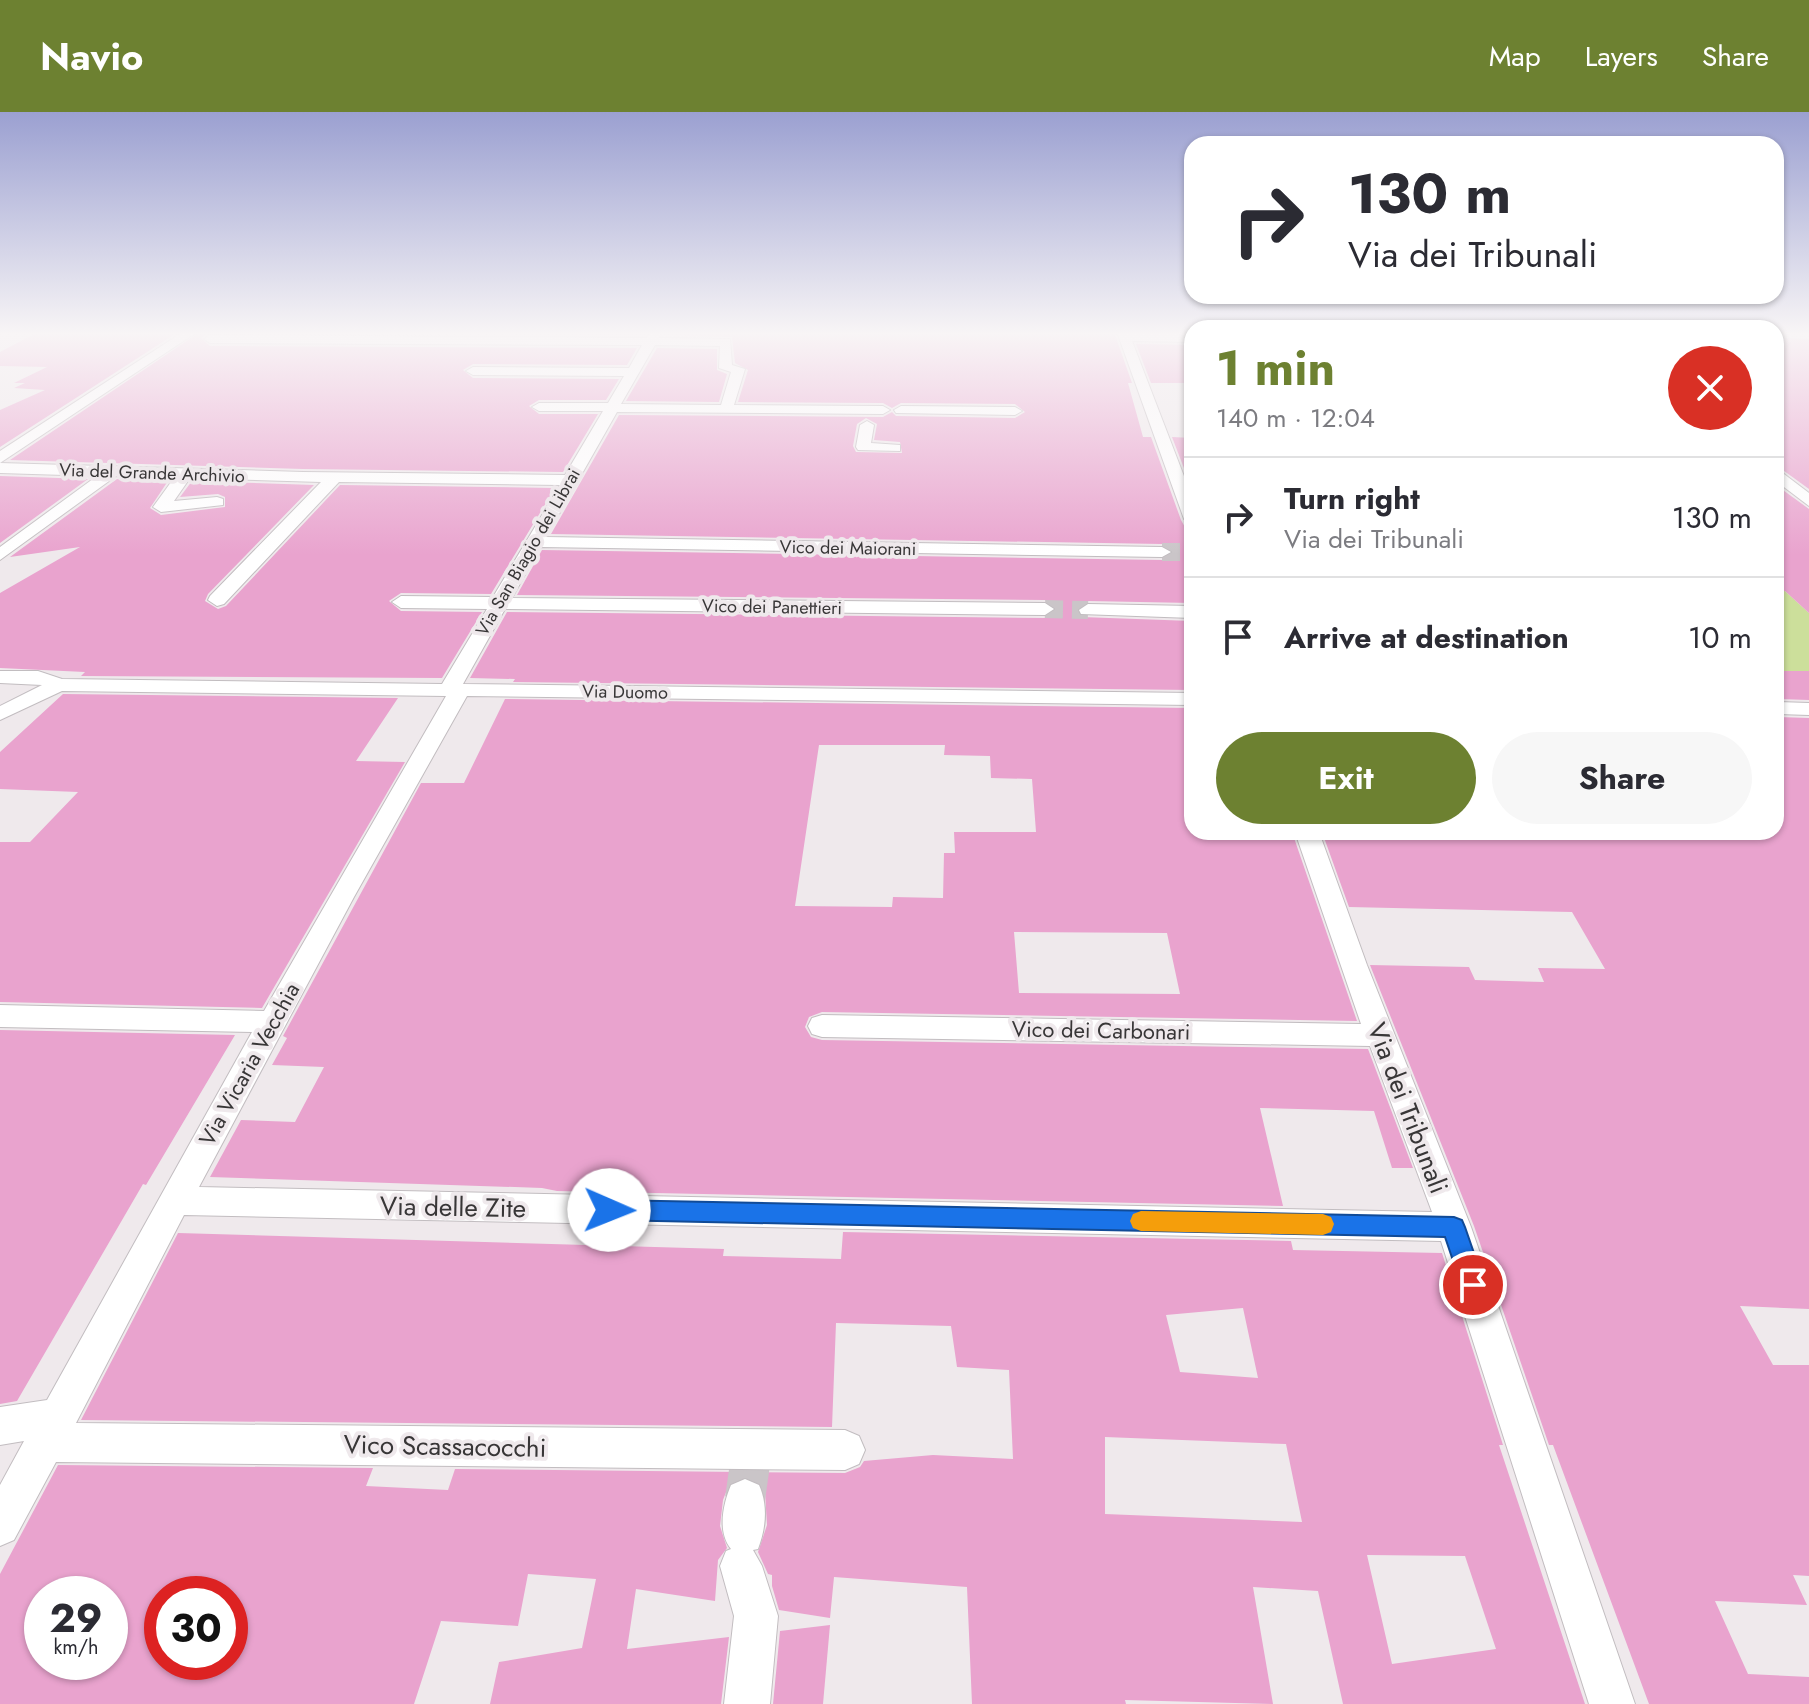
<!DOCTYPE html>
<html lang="en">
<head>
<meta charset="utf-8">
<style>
  body { margin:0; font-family:Jost,sans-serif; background:#f7f7f7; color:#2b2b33; height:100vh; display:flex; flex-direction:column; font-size:30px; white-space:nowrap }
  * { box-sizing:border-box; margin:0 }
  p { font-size:26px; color:#7c7c81 }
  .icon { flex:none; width:44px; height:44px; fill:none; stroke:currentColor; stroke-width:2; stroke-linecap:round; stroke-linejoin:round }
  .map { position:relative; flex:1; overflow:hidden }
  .details { position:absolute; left:1184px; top:208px; width:600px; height:520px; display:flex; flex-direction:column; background:#fff; border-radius:24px; box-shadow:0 2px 6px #0004 }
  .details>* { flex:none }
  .banner { position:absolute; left:1184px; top:24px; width:600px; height:168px; border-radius:24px; box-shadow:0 2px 6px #0004; background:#fff; color:#2b2b33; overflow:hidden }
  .speed { position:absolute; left:24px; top:1464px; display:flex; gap:16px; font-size:40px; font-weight:700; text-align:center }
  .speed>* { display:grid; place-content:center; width:104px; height:104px; border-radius:50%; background:#fff; box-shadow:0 2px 6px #0004; line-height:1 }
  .speed small { font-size:20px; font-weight:400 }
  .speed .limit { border:12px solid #d22; background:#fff; color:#111 }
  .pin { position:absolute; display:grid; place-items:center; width:68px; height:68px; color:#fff; margin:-34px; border:4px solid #fff; border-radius:50%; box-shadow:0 2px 8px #0007 }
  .me { position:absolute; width:88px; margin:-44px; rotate:91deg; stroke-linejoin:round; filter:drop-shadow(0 0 6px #0008) }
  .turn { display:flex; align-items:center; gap:28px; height:168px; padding:0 32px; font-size:36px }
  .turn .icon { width:104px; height:104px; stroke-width:2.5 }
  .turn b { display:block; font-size:56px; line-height:68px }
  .round { display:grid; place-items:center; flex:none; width:84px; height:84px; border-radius:42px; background:#f7f7f7 }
  .headline { display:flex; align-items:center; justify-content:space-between; height:136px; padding:0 32px }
  h1 { font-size:48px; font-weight:700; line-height:60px; color:#6d8131 }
  .button { display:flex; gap:16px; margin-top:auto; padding:16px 32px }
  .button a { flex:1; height:92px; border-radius:48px; background:#6d8131; color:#fff; font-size:32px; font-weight:700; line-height:92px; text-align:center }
  .button a+a { background:#f7f7f7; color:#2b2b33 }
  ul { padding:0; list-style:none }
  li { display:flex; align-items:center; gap:24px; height:120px; padding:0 32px; border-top:2px solid #e1e1e2 }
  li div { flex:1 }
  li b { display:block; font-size:30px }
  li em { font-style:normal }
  header { display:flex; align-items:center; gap:48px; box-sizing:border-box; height:112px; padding:0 40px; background:#6d8131; color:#fff }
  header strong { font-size:38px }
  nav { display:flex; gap:44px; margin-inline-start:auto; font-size:28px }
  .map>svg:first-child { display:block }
  .green { fill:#ccdf9b }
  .building { fill:#e9a3ce; fill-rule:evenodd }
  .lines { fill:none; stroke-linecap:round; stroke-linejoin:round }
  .street-tunnel-far1 { stroke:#cac5c8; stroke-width:18; stroke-dasharray:18 9; stroke-linecap:butt }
  .street-tunnel { stroke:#cac5c8; stroke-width:40; stroke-dasharray:40 20; stroke-linecap:butt }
  .street-casing { stroke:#c2bdc0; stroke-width:2 }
  .street { fill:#fff; fill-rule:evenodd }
  .route { fill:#1a73e8; stroke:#114b97; stroke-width:2 }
  .slow { fill:#f59e0b }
  .labels { text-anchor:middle; stroke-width:8; stroke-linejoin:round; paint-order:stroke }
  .far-street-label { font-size:18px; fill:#383637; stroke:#efe9ec }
  .street-label { font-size:22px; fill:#383637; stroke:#efe9ec }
  .near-street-label { font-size:26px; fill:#383637; stroke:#efe9ec }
</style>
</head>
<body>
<header>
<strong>Navio</strong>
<nav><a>Map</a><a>Layers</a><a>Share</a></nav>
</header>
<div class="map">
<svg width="1809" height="1592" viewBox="0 0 1809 1592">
  <rect width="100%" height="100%" fill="#efe9ec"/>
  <polygon class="green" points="1776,479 1785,479 1809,501 1809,559 1776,559"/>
  <g class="building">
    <polygon points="38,220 178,220 0,335 0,298 45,278 14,276 25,271 14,271 47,255 0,254 0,240"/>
    <polygon points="200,220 647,220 645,223 210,220 201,226 210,234 637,236 627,253 473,252 463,258 473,266 619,267 606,288 539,288 529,294 539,302 598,302 563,360 303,357 10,348"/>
    <path d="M665 220H1114L1132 271H1128L1143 325H1151L1181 408 1192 428V491L1088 489 1076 499 1081 505 1192 509V578L513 570 515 567 470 566 507 500 1045 506 1057 498 1045 488 517 483 542 438 1162 448 1174 441 1162 432 551 422 619 303 883 305 892 300 896 304 1015 306 1025 300 1015 292 901 291 892 296 883 291 738 290 748 258 735 251 732 225 664 223ZM866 306 877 312 874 328 900 330 902 341 856 340 853 334 857 312Z"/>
    <polygon points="1776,226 1809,227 1809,377 1776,353"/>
    <polygon points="1136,232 1192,233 1192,271 1151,271"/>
    <polygon points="657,236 717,237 717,258 727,262 719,290 626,289"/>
    <polygon points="1172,325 1192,326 1192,377"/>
    <polygon points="0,364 88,367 0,431"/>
    <polygon points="117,367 168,369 150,396 161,403 225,395 225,385 218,382 180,385 192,369 314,373 208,482 205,489 218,497 226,494 340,373 555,376 491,482 401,481 389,489 401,499 482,500 442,566 81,564 85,560 0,556 0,481 80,435 10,445"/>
    <polygon points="1776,373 1809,397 1809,501 1785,479 1776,479"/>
    <polygon points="1776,559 1809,559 1809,588 1776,587"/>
    <polygon points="63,582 398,586 356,649 405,650 262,896 0,890 0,730 30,730 78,680 0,677 0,640"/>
    <path d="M505 587 1192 596V720H1292L1357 909 822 900 809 905 805 915 811 925 822 928 1368 937 1413 1056H1392L1374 999 1260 996 1283 1094 557 1079 542 1076 210 1065 241 1008 295 1010 324 955 272 953 287 926 283 924 421 671H464ZM819 633H945L944 643 990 644 991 666 1032 667 1036 720H954L955 741H944L943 786 893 785 892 795 795 794ZM1014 820 1167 821 1180 882 1019 881Z"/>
    <polygon points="1776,605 1809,606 1809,1197 1740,1194 1773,1253 1809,1253 1809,1464 1793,1463 1807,1493 1715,1489 1748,1562 1809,1565 1809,1592 1649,1592 1553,1333 1549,1333 1474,1114 1370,853 1469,855 1475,868 1544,870 1538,856 1605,857 1572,800 1349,795 1322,720 1776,720"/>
    <polygon points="0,918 235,923 146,1073 143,1072 17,1289 0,1292"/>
    <path d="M843 1120 1291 1129 1293 1138 1442 1141 1503 1333H1499L1585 1592H1343L1318 1479 1253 1475 1273 1592 1125 1588 1126 1592H972L967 1475 834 1465 830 1506 779 1498 772 1474V1463L768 1462 758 1440 767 1413 765 1380 760 1370 746 1364 730 1370 723 1388 720 1414 727 1436 718 1448 715 1489 636 1477 627 1537 729 1525 721 1592H490L499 1550 582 1536 596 1467 528 1462 518 1514 441 1509 414 1592H0V1462L58 1353 373 1356 366 1374 448 1378 455 1357 845 1361 860 1355 864 1349 933 1343 1013 1347 1009 1258 957 1255 951 1214 836 1211 832 1315 81 1308 178 1121 724 1137 723 1144 841 1147ZM1243 1196 1258 1266 1180 1260 1166 1203ZM1105 1325 1286 1332 1302 1410 1105 1402ZM1367 1443 1465 1444 1496 1537 1392 1552ZM42 1482H110V1550H42ZM162 1482H230V1550H162Z"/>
    <polygon points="830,1513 823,1592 773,1592 780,1519"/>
  </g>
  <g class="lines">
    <g class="street-tunnel-far1">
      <polyline points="1162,440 1192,440"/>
      <polyline points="1045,497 1088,498"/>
    </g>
    <polyline class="street-tunnel" points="745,1387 750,1352"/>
    <g class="street-casing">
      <g id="street">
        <polygon points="183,220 197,220 0,351 0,339"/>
        <path d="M650 220H662L659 226 730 227 732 253 745 257 734 293 883 294 890 298 883 302 617 300 546 425 1162 435 1171 440 1162 445 540 435 512 486 1045 491 1054 497 1045 503 505 497 463 572 1192 581V593L467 584 354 785 199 1075 1432 1100 1370 934 822 925 812 922 808 914 812 906 822 903 1361 912 1295 720H1319L1367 853 1471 1115 1635 1592H1589L1441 1129 184 1103 76 1311 845 1318 859 1324 865 1338 859 1352 845 1358 56 1350 14 1428 0 1434V1373L24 1329 0 1333V1295L47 1288 252 920 0 915V893L264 899 446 584 62 579 0 608V594L42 573 0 571V559H38L62 567 442 572 487 497 401 496 392 490 401 484 493 485 560 373 339 370 224 492 217 494 208 488 210 484 321 370 190 366 174 389 217 385 223 387V393L161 400 153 395 174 366 116 364 0 448V435L97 364 0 361V351L303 360 565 363 603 299H539L532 295 539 291H608L624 264 473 263 466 259 473 255 629 256 642 233 210 231 204 227 210 223 647 226ZM655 233 720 234 719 256 731 260 721 293 621 292Z"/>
        <polygon points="1117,220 1192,222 1192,230 1132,229 1192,385 1192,412 1184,407"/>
        <polygon points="901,294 1015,295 1022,299 1015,303 896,301 894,298"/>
        <polygon points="867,309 874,313 871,331 900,333 900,339 858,338 856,335 860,313"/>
        <polygon points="1776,356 1809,381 1809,394 1776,369"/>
        <polygon points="1088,492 1192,494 1192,506 1081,502 1079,498"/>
        <polygon points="1776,590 1809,591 1809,603 1776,602"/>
        <path d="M745 1367 759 1373C768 1393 766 1416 758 1437L753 1438 762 1454 778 1504 770 1592H724L734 1504 720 1454 726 1439 731 1437C717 1420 723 1392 731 1373Z"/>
      </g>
    </g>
    <use href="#street" class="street"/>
  </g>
  <linearGradient id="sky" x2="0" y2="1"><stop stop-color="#9ba0d1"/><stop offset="0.5" stop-color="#f8f5f6"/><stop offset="1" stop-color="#f8f5f6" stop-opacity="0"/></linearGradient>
  <rect width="1809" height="443" fill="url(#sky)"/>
  <polygon class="route" points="609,1088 1454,1105 1462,1108 1465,1115 1485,1173 1481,1181 1473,1184 1464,1181 1445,1125 609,1108 601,1105 597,1098 601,1091"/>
  <polygon class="slow" points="1141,1099 1323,1102 1331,1105 1334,1112 1331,1120 1323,1123 1141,1119 1133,1116 1130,1109 1133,1102"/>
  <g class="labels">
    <g class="far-street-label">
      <text transform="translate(152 361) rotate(2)" y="6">Via del Grande Archivio</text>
      <text transform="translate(848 436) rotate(1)" y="6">Vico dei Maiorani</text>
      <text transform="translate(528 440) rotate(-60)" y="6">Via San Biagio dei Librai</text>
      <text transform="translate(772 495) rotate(1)" y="6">Vico dei Panettieri</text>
      <text transform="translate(625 580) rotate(1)" y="6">Via Duomo</text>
    </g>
    <g class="street-label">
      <text transform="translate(1101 918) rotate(1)" y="8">Vico dei Carbonari</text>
      <text transform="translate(249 952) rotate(-61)" y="8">Via Vicaria Vecchia</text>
    </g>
    <g class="near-street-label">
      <text transform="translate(1408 996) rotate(69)" y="9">Via dei Tribunali</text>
      <text transform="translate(453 1095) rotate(1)" y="9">Via delle Zite</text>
      <text transform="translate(445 1334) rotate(1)" y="9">Vico Scassacocchi</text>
    </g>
  </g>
</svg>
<div class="speed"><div>29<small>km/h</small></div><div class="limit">30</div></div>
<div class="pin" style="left:1473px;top:1173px;background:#d93025"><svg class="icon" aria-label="arrive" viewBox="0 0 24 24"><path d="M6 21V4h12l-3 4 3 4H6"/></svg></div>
<svg class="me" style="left:609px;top:1098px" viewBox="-20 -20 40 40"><circle r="19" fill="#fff"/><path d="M0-13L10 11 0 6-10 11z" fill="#1a73e8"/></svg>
<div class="banner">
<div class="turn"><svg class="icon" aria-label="right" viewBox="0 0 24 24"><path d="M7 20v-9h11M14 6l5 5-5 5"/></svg><div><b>130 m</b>Via dei Tribunali</div></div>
</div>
<section class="details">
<div class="headline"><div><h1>1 min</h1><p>140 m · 12:04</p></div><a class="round" style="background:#d93025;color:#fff"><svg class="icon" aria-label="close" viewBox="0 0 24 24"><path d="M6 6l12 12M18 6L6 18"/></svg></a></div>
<ul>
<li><svg class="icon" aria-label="right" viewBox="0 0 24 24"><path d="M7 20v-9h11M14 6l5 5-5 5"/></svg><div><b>Turn right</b><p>Via dei Tribunali</p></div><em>130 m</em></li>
<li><svg class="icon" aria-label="arrive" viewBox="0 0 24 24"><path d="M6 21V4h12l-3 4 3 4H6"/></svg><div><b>Arrive at destination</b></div><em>10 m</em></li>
</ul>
<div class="button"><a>Exit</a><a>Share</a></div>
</section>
</div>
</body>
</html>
